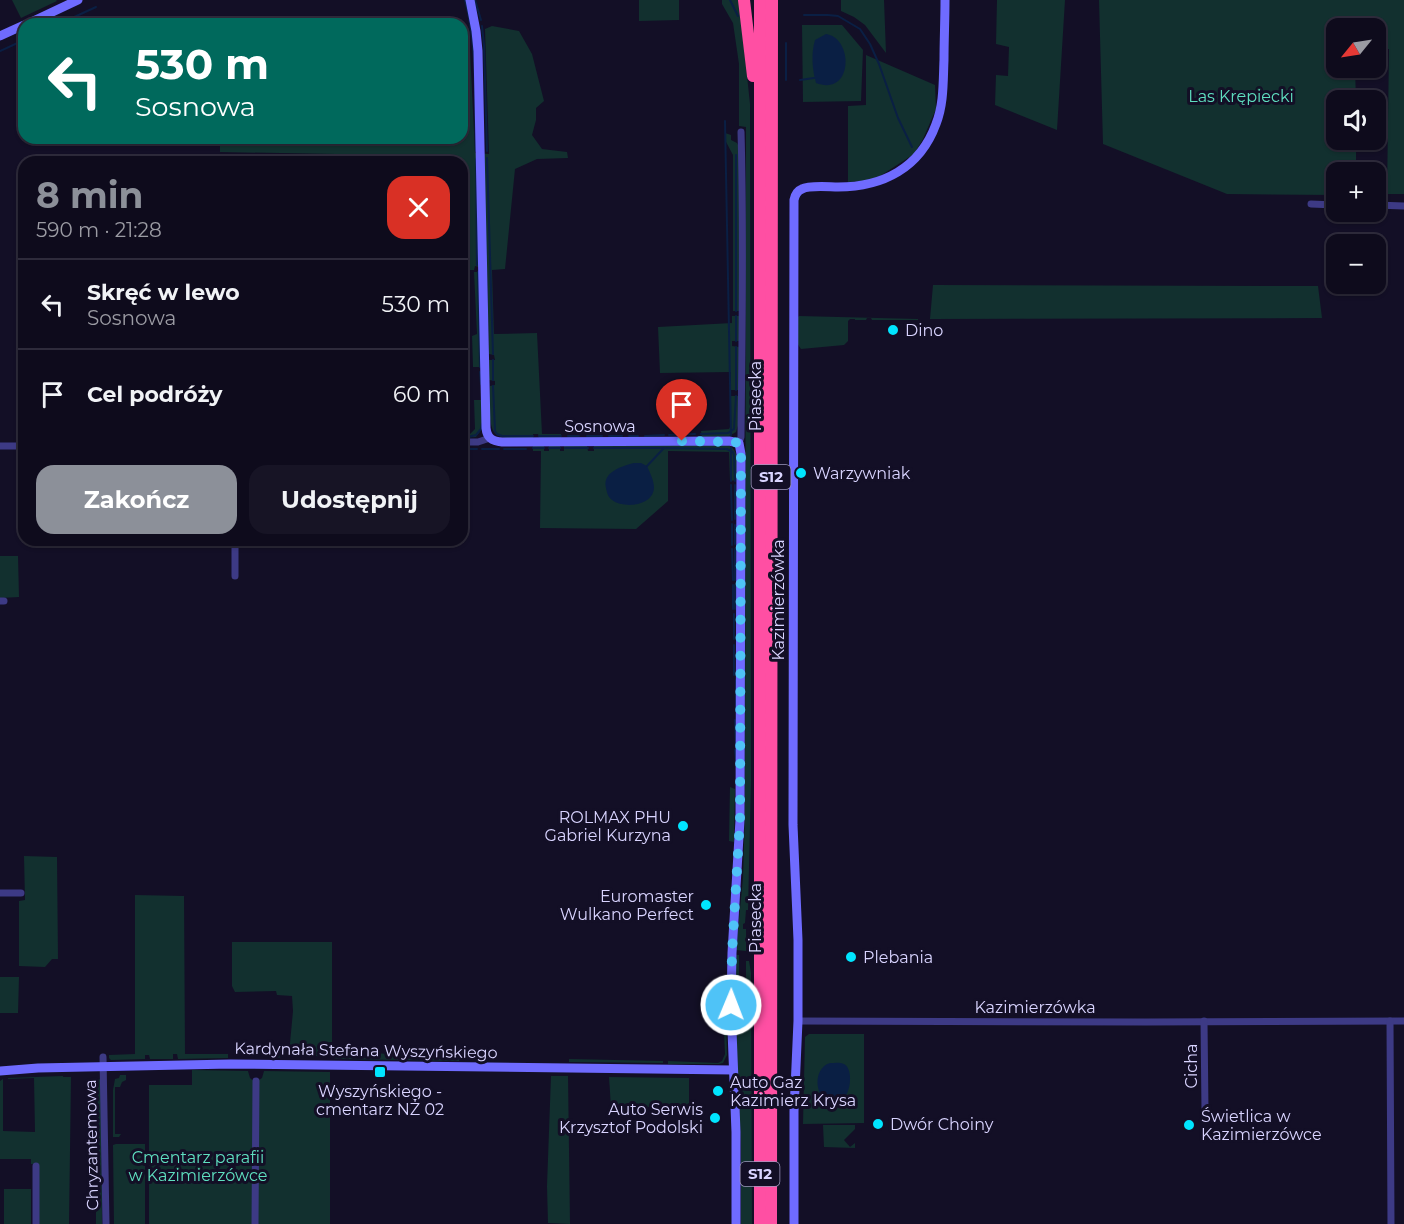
<!DOCTYPE html>
<html lang="pl">
<head>
<meta charset="utf-8">
<style>
  body { margin:0; font-family:Montserrat,sans-serif; background:#171425; color:#f1f3f6; height:100vh; display:flex; flex-direction:column; font-size:22px; white-space:nowrap }
  * { box-sizing:border-box; margin:0 }
  p { font-size:20px; color:#9b9ba3 }
  .icon { flex:none; width:33px; height:33px; fill:none; stroke:currentColor; stroke-width:2; stroke-linecap:round; stroke-linejoin:round }
  .map { position:relative; flex:1; overflow:hidden }
  .panel { position:absolute; left:18px; top:156px; width:450px; height:390px; display:flex; flex-direction:column; background:#0e0b1c; border-radius:18px; box-shadow:0 2px 4px #0004,0 0 0 2px #2e2b3b }
  .panel>* { flex:none }
  .banner { position:absolute; left:18px; top:18px; width:450px; height:126px; border-radius:18px; box-shadow:0 2px 4px #0004,0 0 0 2px #2e2b3b; background:#00695c; color:#fff; overflow:hidden }
  .needle { width:39px; rotate:240deg }
  .fabs { position:absolute; left:1326px; top:18px; display:grid; gap:12px }
  .fabs a { display:grid; place-items:center; width:60px; height:60px; border-radius:12px; background:#0e0b1c; box-shadow:0 2px 4px #0004,0 0 0 2px #2e2b3b; font-size:30px }
  .pin { position:absolute; display:grid; place-items:center; width:51px; height:51px; color:#fff; margin:-62px -26px; border-radius:50% 50% 50% 0; rotate:-45deg; box-shadow:0 0 6px #0007 }
  .pin .icon { rotate:45deg }
  .me { position:absolute; width:66px; margin:-33px; rotate:1deg; stroke-linejoin:round; filter:drop-shadow(0 0 4px #0008) }
  .turn { display:flex; align-items:center; gap:21px; height:126px; padding:0 18px; font-size:27px }
  .turn .icon { width:78px; height:78px; stroke-width:2.5 }
  .turn b { display:block; font-size:42px; line-height:51px }
  .round { display:grid; place-items:center; flex:none; width:63px; height:63px; border-radius:18px; background:#171425 }
  .headline { display:flex; align-items:center; justify-content:space-between; height:102px; padding:0 18px }
  h1 { font-size:36px; font-weight:700; line-height:45px; color:#8c9099 }
  .cta { display:flex; gap:12px; margin-top:auto; padding:12px 18px }
  .cta a { flex:1; height:69px; border-radius:18px; background:#8c9099; color:#fff; font-size:24px; font-weight:700; line-height:69px; text-align:center }
  .cta a+a { background:#171425; color:#f1f3f6 }
  ul { padding:0; list-style:none }
  li { display:flex; align-items:center; gap:18px; height:90px; padding:0 18px; border-top:2px solid #2e2b3b }
  li div { flex:1 }
  li b { display:block; font-size:22px }
  li em { font-style:normal }
  .map>svg:first-child { display:block }
  .green { fill:#12302f }
  .water { fill:#0a1f44 }
  .lines { fill:none; stroke-linecap:round; stroke-linejoin:round }
  .stream { stroke:#0a1f44; stroke-width:2 }
  .street { stroke:#3d3a85; stroke-width:7 }
  .secondary { stroke:#6f6bff; stroke-width:9 }
  .highway { stroke:#ff4fa3; stroke-width:12 }
  .route { stroke:#4fc3f7; stroke-width:10; stroke-dasharray:0 18 }
  .poi-dot { fill:#00e5ff; stroke:#130f26; stroke-width:2 }
  .labels { text-anchor:middle; stroke-width:6; stroke-linejoin:round; paint-order:stroke }
  .shield { fill:#130f26; stroke:#9e99be; stroke-width:1.5 }
  .shield-label { font-size:15px; font-weight:bold; fill:#d9d4ff }
  .park-label { font-size:16px; fill:#5fe0c0; stroke:#130f26 }
  .poi-label { font-size:16px; fill:#d9d4ff; stroke:#130f26; text-anchor:start }
  .street-label { font-size:16px; fill:#d9d4ff; stroke:#130f26 }
</style>
</head>
<body>
<div class="map">
<svg width="1404" height="1224" viewBox="0 0 1404 1224">
  <rect width="100%" height="100%" fill="#130f26"/>
  <g class="green">
    <polygon points="12,0 56,0 57,1 21,18"/>
    <polygon points="639,0 679,0 679,20 639,21"/>
    <polygon points="722,0 739,0 750,104 751,781 748,910 746,910 745,923 743,924 743,929 746,929 746,951 736,950 743,878 745,810 746,127 739,126 739,64 733,23 722,4"/>
    <polygon points="841,0 884,0 886,53 865,25 854,17 841,11"/>
    <polygon points="997,0 1065,0 1057,130 995,105 996,75 1008,76 1009,47 996,44"/>
    <polygon points="1099,0 1404,0 1404,194 1387,194 1389,49 1376,49 1376,28 1336,28 1336,68 1355,68 1356,100 1336,100 1336,140 1356,140 1356,172 1336,172 1336,195 1227,194 1103,144"/>
    <polygon points="802,25 842,25 863,50 861,101 803,102"/>
    <path d="M492 26 519 31 532 54 544 101 536 108V120L532 135 542 149 567 152 568 158 537 159 515 169 505 269 492 270 494 334 537 333 542 434H561V438H539L538 434H533V438C523 438 509 440 499 436 486 431 490 398 490 386L495 385V381L489 380V360H495L494 355 489 354 487 269 475 266 474 270H462V162H390V155L220 152V138H462V33L469 29 475 153 489 154 485 29Z"/>
    <polygon points="866,55 935,85 936,109 923,139 914,154 880,176 865,181 848,182 848,106 866,105"/>
    <polygon points="725,133 731,135 731,140 737,143 739,147 739,311 733,311 733,155 725,140"/>
    <polygon points="474,272 479,272 481,365 480,367 473,367 472,336 477,334"/>
    <polygon points="933,285 1318,286 1322,318 930,319"/>
    <polygon points="732,316 739,316 739,341 732,341 732,346 739,347 739,390 731,390 731,372 660,373 658,327 732,323"/>
    <polygon points="799,316 918,319 918,320 872,320 871,318 867,318 866,320 855,320 855,319 850,319 848,321 848,341 844,345 801,349 797,343 797,318"/>
    <polygon points="731,396 739,396 739,422 736,432 729,436 702,437 701,431 729,429 731,425"/>
    <polygon points="474,400 482,400 482,429 476,437 462,438 462,435 470,434 475,429"/>
    <path d="M564 445 587 446 588 451H594V445H728C741 451 737 468 737 480L730 481 729 452 668 451V501L636 529 540 528 541 451H533V446H544V451H549V446H560V451H564Z"/>
    <polygon points="0,556 18,556 19,597 0,598"/>
    <polygon points="730,787 735,789 734,842 729,841"/>
    <polygon points="24,856 57,857 58,959 52,959 45,967 19,966 19,901 25,900"/>
    <polygon points="135,895 184,896 185,1054 228,1054 228,1058 178,1059 177,1054 173,1054 173,1059 150,1059 149,1055 145,1055 145,1059 111,1060 109,1058 109,1055 135,1054"/>
    <polygon points="232,942 332,942 332,1052 459,1056 459,1061 340,1059 332,1058 332,1052 327,1052 327,1057 290,1054 278,1058 272,1058 272,1054 289,1054 293,1011 292,996 277,995 276,991 235,992 232,986"/>
    <polygon points="736,955 739,955 739,1028 746,1028 746,961 749,961 751,973 752,1224 741,1224 741,1146 735,1005"/>
    <polygon points="0,977 19,977 18,1013 0,1013"/>
    <polygon points="726,1007 727,1055 723,1063 719,1064 668,1064 668,1061 718,1063 722,1061 725,1054 723,1008"/>
    <polygon points="809,1034 864,1034 864,1123 803,1124 805,1037"/>
    <polygon points="569,1059 663,1061 663,1063 569,1062"/>
    <path d="M192 1070 248 1071 250 1078C254 1082 258 1081 262 1078L264 1071 330 1072V1224H149V1085H192Z"/>
    <polygon points="120,1075 126,1075 126,1080 122,1082 120,1087 115,1087 115,1134 121,1134 119,1137 113,1137 113,1090 115,1079 119,1078"/>
    <polygon points="63,1076 63,1077 71,1077 69,1224 39,1224 39,1164 31,1164 31,1159 0,1159 0,1081 3,1079 3,1131 35,1132 34,1078 8,1079 8,1078"/>
    <polygon points="551,1076 568,1076 570,1224 548,1223 547,1186"/>
    <polygon points="609,1077 689,1078 689,1107 611,1107"/>
    <polygon points="101,1079 102,1224 96,1224 96,1080"/>
    <polygon points="855,1125 855,1129 844,1140 850,1147 855,1143 855,1148 824,1147 823,1125"/>
    <polygon points="116,1144 145,1144 145,1224 114,1224 113,1145"/>
    <rect x="4" y="1189" width="27" height="35"/>
  </g>
  <g class="water">
    <path d="M826 34C854 38 853 97 816 83 812 69 811 53 815 40Z"/>
    <path d="M634 463H641L647 466C650 473 654 480 654 488 653 506 624 509 612 500 608 497 607 493 606 488 602 472 622 466 634 463Z"/>
    <path d="M830 1063C834 1063 840 1062 844 1064 854 1069 851 1097 840 1101 816 1110 809 1069 830 1063Z"/>
  </g>
  <g class="lines">
    <g class="stream">
      <path d="M465 0C478 48 474 101 476 151"/>
      <polyline points="475,0 481,20"/>
      <polyline points="730,0 738,16"/>
      <polyline points="804,15 828,15 838,16 860,29 870,44 879,64 898,118 912,147"/>
      <polyline points="59,24 96,7"/>
      <polyline points="482,26 484,45 487,151"/>
      <polyline points="786,43 786,80"/>
      <polyline points="0,51 24,40"/>
      <polyline points="800,80 814,78"/>
      <polyline points="725,121 731,435"/>
      <polyline points="736,155 736,311"/>
      <polyline points="487,158 493,354"/>
      <polyline points="476,159 477,265"/>
      <polyline points="478,272 480,367"/>
      <polyline points="736,341 736,316"/>
      <polyline points="493,360 493,380"/>
      <polyline points="480,372 481,384"/>
      <polyline points="493,386 495,431 497,434 502,436 533,436"/>
      <polyline points="736,390 736,347"/>
      <polyline points="701,434 728,433 734,429 736,396"/>
      <polyline points="669,435 695,434"/>
      <polyline points="539,436 561,436"/>
      <polyline points="568,436 579,436"/>
      <polyline points="587,436 602,436"/>
      <polyline points="609,436 622,436"/>
      <polyline points="629,436 638,436"/>
      <polyline points="645,436 664,435"/>
      <polyline points="468,437 476,435 481,429 482,424"/>
      <polyline points="533,448 544,448"/>
      <polyline points="549,448 560,448"/>
      <polyline points="565,448 588,448"/>
      <polyline points="594,448 663,448"/>
      <polyline points="731,448 731,481"/>
      <polyline points="470,449 477,449"/>
      <polyline points="482,449 499,449"/>
      <polyline points="504,449 526,449"/>
      <polyline points="647,466 664,448 727,449 733,452 734,455 735,481"/>
      <polyline points="731,485 732,520"/>
      <polyline points="735,485 735,519"/>
      <polyline points="732,524 732,545"/>
      <polyline points="735,525 735,544"/>
      <polyline points="732,549 733,580"/>
      <polyline points="735,549 735,580"/>
      <polyline points="733,585 733,609"/>
      <polyline points="735,609 735,585"/>
      <polyline points="734,614 734,639"/>
      <polyline points="734,645 734,675"/>
      <polyline points="736,680 736,711"/>
      <polyline points="735,720 736,746"/>
      <polyline points="735,750 736,760"/>
    </g>
    <g class="street">
      <polyline points="1311,204 1336,205"/>
      <polyline points="1376,205 1404,206"/>
      <polyline points="462,442 478,442 490,438"/>
      <path d="M739 443 741 437C742 335 744 234 741 132"/>
      <polyline points="0,446 24,446"/>
      <polyline points="235,540 235,576"/>
      <polyline points="0,601 4,601"/>
      <polyline points="0,893 21,893"/>
      <polyline points="798,1021 1146,1022 1404,1021"/>
      <polyline points="1204,1021 1205,1111"/>
      <polyline points="1390,1021 1391,1224"/>
      <polyline points="103,1057 106,1224"/>
      <polyline points="36,1224 36,1166"/>
      <polyline points="255,1224 256,1081"/>
    </g>
    <g class="secondary">
      <path d="M470 0 476 31 478 51 486 428C487 438 492 441 502 442L729 441 739 443 741 454 740 820 732 953 731 1005 736 1132V1224"/>
      <polyline points="27,24 78,0"/>
      <polyline points="0,36 24,25"/>
      <polyline points="0,1071 38,1068 231,1064 733,1070"/>
      <path d="M794 1224V1111L798 1021V940L793 825 794 200C795 195 797 191 802 189 809 185 829 187 838 187 883 187 920 168 936 124 944 104 943 82 944 60 944 40 945 20 945 0"/>
    </g>
    <g class="highway">
      <polyline points="744,0 753,76"/>
      <polyline points="760,0 760,1224"/>
      <polyline points="771,1224 772,0"/>
    </g>
  </g>
  <g class="lines">
    <polyline class="route" points="682,441 733,442 739,443 741,454 740,819 732,953 731,1005"/>
  </g>
  <g class="poi-dot">
    <circle cx="893" cy="330" r="6"/>
    <circle cx="801" cy="473" r="6"/>
    <circle cx="683" cy="826" r="6"/>
    <circle cx="706" cy="905" r="6"/>
    <circle cx="851" cy="957" r="6"/>
    <rect x="374" y="1066" width="12" height="12" rx="3"/>
    <circle cx="718" cy="1091" r="6"/>
    <circle cx="715" cy="1118" r="6"/>
    <circle cx="878" cy="1124" r="6"/>
    <circle cx="1189" cy="1125" r="6"/>
  </g>
  <g class="labels">
    <g class="shield">
      <rect x="751.5" y="465" width="39" height="24" rx="4.5"/>
      <rect x="740.5" y="1162" width="39" height="24" rx="4.5"/>
    </g>
    <g class="shield-label">
      <text x="771" y="482">S12</text>
      <text x="760" y="1179">S12</text>
    </g>
    <g class="park-label">
      <text x="1241" y="102">Las Krępiecki</text>
      <text x="198" y="1163">Cmentarz parafii<tspan x="198" dy="18">w Kazimierzówce</tspan></text>
    </g>
    <g class="poi-label">
      <text x="905" y="336">Dino</text>
      <text x="813" y="479">Warzywniak</text>
      <text x="671" y="823" text-anchor="end">ROLMAX PHU<tspan x="671" dy="18">Gabriel Kurzyna</tspan></text>
      <text x="694" y="902" text-anchor="end">Euromaster<tspan x="694" dy="18">Wulkano Perfect</tspan></text>
      <text x="863" y="963">Plebania</text>
      <text x="730" y="1088">Auto Gaz<tspan x="730" dy="18">Kazimierz Krysa</tspan></text>
      <text x="380" y="1097" text-anchor="middle">Wyszyńskiego -<tspan x="380" dy="18">cmentarz NŻ 02</tspan></text>
      <text x="703" y="1115" text-anchor="end">Auto Serwis<tspan x="703" dy="18">Krzysztof Podolski</tspan></text>
      <text x="1201" y="1122">Świetlica w<tspan x="1201" dy="18">Kazimierzówce</tspan></text>
      <text x="890" y="1130">Dwór Choiny</text>
    </g>
    <g class="street-label">
      <text transform="translate(755 396) rotate(-90)" y="6">Piasecka</text>
      <text x="600" y="432">Sosnowa</text>
      <text transform="translate(778 600) rotate(-90)" y="6">Kazimierzówka</text>
      <text transform="translate(755 918) rotate(-90)" y="6">Piasecka</text>
      <text x="1035" y="1013">Kazimierzówka</text>
      <text transform="translate(366 1050) rotate(1)" y="6">Kardynała Stefana Wyszyńskiego</text>
      <text transform="translate(1191 1066) rotate(-90)" y="6">Cicha</text>
      <text transform="translate(91 1145) rotate(-91)" y="6">Chryzantemowa</text>
    </g>
  </g>
</svg>
<div class="fabs">
<a><svg class="needle" viewBox="-14 -14 28 28"><path d="M0-13l5 13h-10z" fill="#e53935"/><path d="M0 13l5-13h-10z" fill="#9b9ba3"/></svg></a>
<a><svg class="icon" aria-label="sound" viewBox="0 0 24 24"><path d="M4 9h4l5-4v14l-5-4H4zM17 9q2 3 0 6"/></svg></a>
<a>+</a>
<a>−</a>
</div>
<div class="pin" style="left:682px;top:441px;background:#d93025"><svg class="icon" aria-label="arrive" viewBox="0 0 24 24"><path d="M6 21V4h12l-3 4 3 4H6"/></svg></div>
<svg class="me" style="left:731px;top:1005px" viewBox="-20 -20 40 40"><circle r="17" fill="#4fc3f7" stroke="#fff" stroke-width="3"/><path d="M0-11L8 9 0 5-8 9z" fill="#fff"/></svg>
<div class="banner">
<div class="turn"><svg class="icon" aria-label="left" viewBox="0 0 24 24"><path d="M17 20v-9H6M10 6l-5 5 5 5"/></svg><div><b>530 m</b>Sosnowa</div></div>
</div>
<section class="panel">
<div class="headline"><div><h1>8 min</h1><p>590 m · 21:28</p></div><a class="round" style="background:#d93025;color:#fff"><svg class="icon" aria-label="close" viewBox="0 0 24 24"><path d="M6 6l12 12M18 6L6 18"/></svg></a></div>
<ul>
<li><svg class="icon" aria-label="left" viewBox="0 0 24 24"><path d="M17 20v-9H6M10 6l-5 5 5 5"/></svg><div><b>Skręć w lewo</b><p>Sosnowa</p></div><em>530 m</em></li>
<li><svg class="icon" aria-label="arrive" viewBox="0 0 24 24"><path d="M6 21V4h12l-3 4 3 4H6"/></svg><div><b>Cel podróży</b></div><em>60 m</em></li>
</ul>
<div class="cta"><a>Zakończ</a><a>Udostępnij</a></div>
</section>
</div>
</body>
</html>
